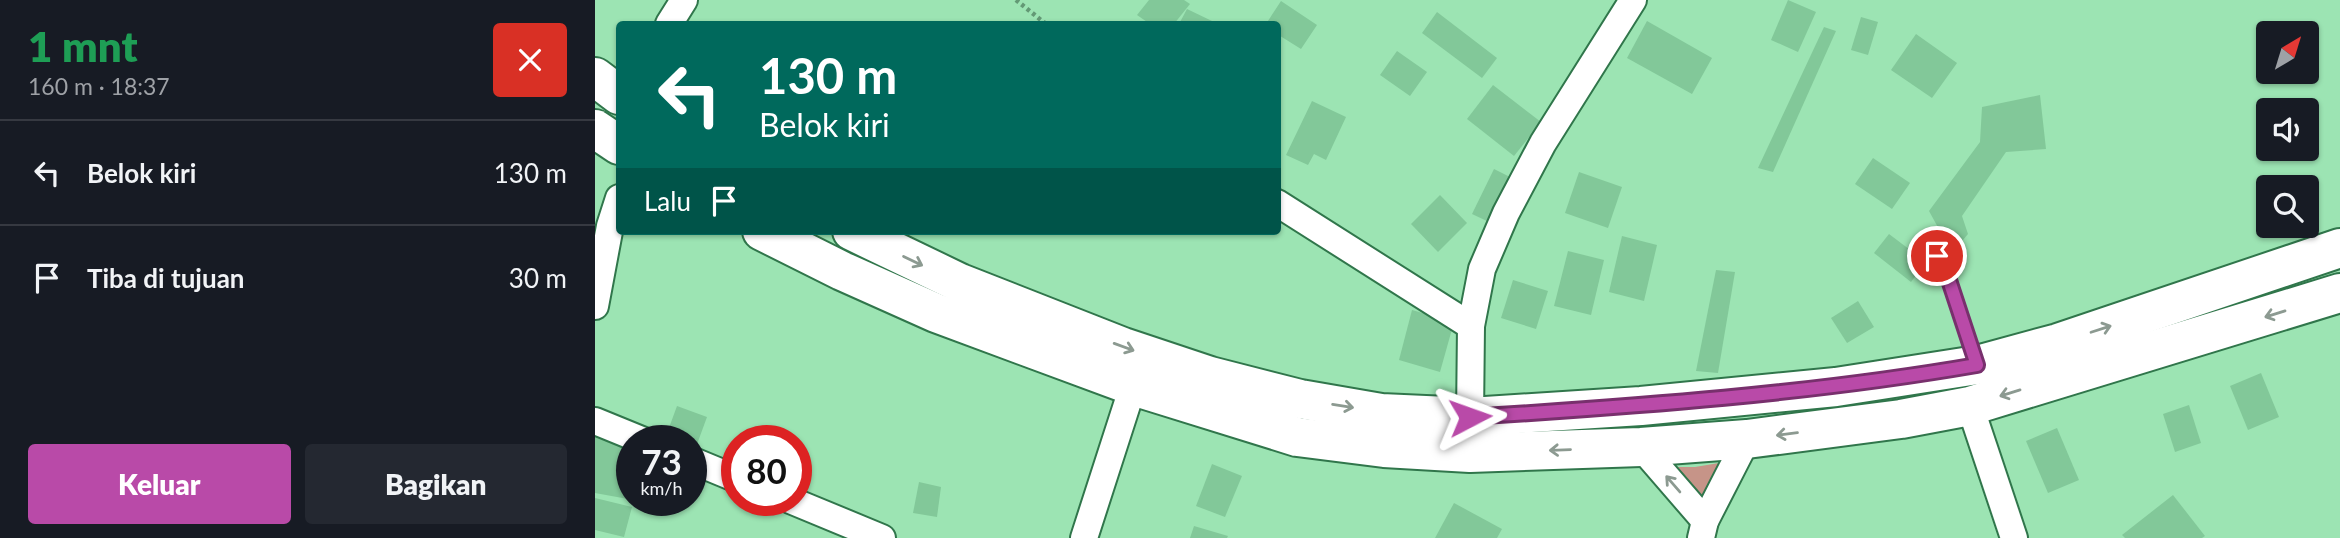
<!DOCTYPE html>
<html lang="id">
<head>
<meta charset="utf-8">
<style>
  body { margin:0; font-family:Lato,sans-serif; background:#242831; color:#f1f3f6; height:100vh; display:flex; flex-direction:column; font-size:26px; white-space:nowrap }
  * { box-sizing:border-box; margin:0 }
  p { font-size:23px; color:#9ea1a6 }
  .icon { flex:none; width:38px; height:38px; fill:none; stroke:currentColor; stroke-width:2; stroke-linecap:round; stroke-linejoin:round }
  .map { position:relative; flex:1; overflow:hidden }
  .side { display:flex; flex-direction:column; background:#171b24; width:595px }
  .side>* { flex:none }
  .top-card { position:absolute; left:21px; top:21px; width:665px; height:214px; border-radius:7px; box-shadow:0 2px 5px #0004; background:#00695c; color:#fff; overflow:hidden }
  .needle { width:46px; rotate:38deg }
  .buttons { position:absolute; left:1661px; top:21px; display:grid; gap:14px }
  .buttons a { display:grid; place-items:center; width:63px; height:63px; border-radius:7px; background:#171b24; box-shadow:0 2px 5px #0004; font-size:35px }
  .speed { position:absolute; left:21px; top:425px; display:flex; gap:14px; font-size:35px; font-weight:700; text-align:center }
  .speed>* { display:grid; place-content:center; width:91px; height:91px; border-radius:50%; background:#171b24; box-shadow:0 2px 5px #0004; line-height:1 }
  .speed small { font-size:18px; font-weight:400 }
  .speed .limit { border:10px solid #d22; background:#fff; color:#111 }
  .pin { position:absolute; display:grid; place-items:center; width:60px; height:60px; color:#fff; margin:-30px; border:4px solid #fff; border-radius:50%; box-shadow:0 2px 7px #0007 }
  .me { position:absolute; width:77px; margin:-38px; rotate:86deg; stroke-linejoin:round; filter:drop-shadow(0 0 5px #0008) }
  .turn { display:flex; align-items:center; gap:24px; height:147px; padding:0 28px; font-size:32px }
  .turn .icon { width:91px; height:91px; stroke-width:2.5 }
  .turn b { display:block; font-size:49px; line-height:60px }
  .then { display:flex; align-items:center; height:66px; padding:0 28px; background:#0003; gap:14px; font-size:26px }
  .round { display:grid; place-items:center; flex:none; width:74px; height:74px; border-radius:7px; background:#242831 }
  .headline { display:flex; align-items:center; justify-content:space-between; height:119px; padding:0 28px }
  h1 { font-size:42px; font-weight:800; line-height:52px; color:#1e9e55 }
  .button { display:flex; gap:14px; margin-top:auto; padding:14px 28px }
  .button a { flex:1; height:80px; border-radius:7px; background:#b94aa8; color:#fff; font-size:28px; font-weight:800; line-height:80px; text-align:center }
  .button a+a { background:#242831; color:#f1f3f6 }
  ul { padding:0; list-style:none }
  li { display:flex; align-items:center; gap:21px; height:105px; padding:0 28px; border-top:2px solid #363941 }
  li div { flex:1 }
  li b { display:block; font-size:26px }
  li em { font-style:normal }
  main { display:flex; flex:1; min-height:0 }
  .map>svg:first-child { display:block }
  .green { fill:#c69488 }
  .building { fill:#82c899 }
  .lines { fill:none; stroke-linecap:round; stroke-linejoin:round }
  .service-casing { stroke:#30764b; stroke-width:16 }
  .minor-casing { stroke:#30764b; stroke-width:30 }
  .trunk-casing { stroke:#30764b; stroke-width:42 }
  .path { stroke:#639975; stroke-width:4.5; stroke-dasharray:3.5 3.5; stroke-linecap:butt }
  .service { stroke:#fff; stroke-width:12 }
  .minor { stroke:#fff; stroke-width:26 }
  .trunk { stroke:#fff; stroke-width:38 }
  .oneway { stroke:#8c9a91 }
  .route-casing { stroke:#78306d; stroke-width:18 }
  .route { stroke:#b94aa8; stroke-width:12 }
</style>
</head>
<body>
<main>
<section class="side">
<div class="headline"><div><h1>1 mnt</h1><p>160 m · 18:37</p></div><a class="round" style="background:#d93025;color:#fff"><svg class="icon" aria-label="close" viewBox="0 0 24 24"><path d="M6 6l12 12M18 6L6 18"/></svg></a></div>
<ul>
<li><svg class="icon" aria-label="left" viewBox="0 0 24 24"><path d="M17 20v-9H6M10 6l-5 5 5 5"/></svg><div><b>Belok kiri</b></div><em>130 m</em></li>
<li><svg class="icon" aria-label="arrive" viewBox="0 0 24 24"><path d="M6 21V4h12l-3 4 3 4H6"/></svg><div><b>Tiba di tujuan</b></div><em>30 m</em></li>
</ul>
<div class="button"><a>Keluar</a><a>Bagikan</a></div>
</section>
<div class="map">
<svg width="1745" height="538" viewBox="0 0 1745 538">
  <rect width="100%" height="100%" fill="#9ce4b3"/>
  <polygon class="green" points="1130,462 1105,516 1074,467 1100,467"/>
  <g class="building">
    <polygon points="554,0 589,0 595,4 579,24 555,24 542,15"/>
    <polygon points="1193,0 1221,12 1203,52 1176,40"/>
    <polygon points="686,1 722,25 706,49 682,34 682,24 671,24"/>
    <polygon points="592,9 617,21 615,24 584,24"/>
    <polygon points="842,12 902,58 887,78 827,33"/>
    <polygon points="1266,17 1283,22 1273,55 1256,50"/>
    <polygon points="1052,21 1117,58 1097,94 1032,58"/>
    <polygon points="1229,27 1241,31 1178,172 1163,168"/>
    <polygon points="1321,34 1362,63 1337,98 1296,70"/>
    <polygon points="802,51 832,72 815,96 785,75"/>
    <polygon points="898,85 946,122 919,156 872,119"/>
    <polygon points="1445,95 1451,149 1411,152 1367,216 1373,234 1357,253 1334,211 1385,142 1387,107"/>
    <polygon points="717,101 751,117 731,160 719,154 713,165 691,155"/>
    <polygon points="1278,158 1315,183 1297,209 1260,184"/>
    <polygon points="899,169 917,178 894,222 877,214"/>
    <polygon points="984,172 1027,187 1013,228 970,213"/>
    <polygon points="845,195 872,223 843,252 816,224"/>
    <polygon points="1294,234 1331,262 1316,282 1279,253"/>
    <polygon points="1027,236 1062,245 1049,301 1014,292"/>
    <polygon points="973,251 1009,260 996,315 959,306"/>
    <polygon points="1121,270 1140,272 1123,373 1101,371"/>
    <polygon points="918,280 953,291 941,329 906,318"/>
    <polygon points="1263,301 1279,327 1252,343 1236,318"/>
    <polygon points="817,310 859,322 845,372 804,360"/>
    <polygon points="1666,373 1684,417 1653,430 1635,386"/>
    <polygon points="1594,405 1606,443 1580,452 1568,414"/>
    <polygon points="82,406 112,417 101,447 96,445 96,441 84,441 71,436"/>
    <polygon points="1462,428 1484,480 1453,493 1431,441"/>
    <polygon points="0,433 37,445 37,478 33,499 0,493"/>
    <polygon points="617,464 647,476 630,517 601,506"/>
    <polygon points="324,482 346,487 342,517 318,513"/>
    <polygon points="1578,495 1610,536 1607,538 1530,538 1527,535"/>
    <polygon points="0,498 37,507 29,537 0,530"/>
    <polygon points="859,503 907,529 902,538 840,538"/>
    <polygon points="599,526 633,536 632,538 595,538"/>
  </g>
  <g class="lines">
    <g class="service-casing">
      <polyline id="service" points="1333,237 1352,274 1381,361"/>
    </g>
    <g class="minor-casing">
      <g id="minor">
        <polyline points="74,24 89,0"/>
        <polyline points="682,203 876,326"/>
        <polyline points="0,306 15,226 24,198"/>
        <polyline points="1375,406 1419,538"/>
        <polyline points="875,417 876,326 887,269 911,213 948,143 1038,0"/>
        <polyline points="0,421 49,441"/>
        <polyline points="1046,447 1110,521"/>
        <polyline points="96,460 142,479"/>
        <polyline points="195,500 287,538"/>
        <polyline points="489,538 538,386"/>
        <polyline points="1106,538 1110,521 1152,439"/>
      </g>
    </g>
    <g class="trunk-casing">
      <g id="trunk">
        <polyline points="0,77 24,95"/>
        <polyline points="0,129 24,145"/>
        <polyline points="167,231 247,271 341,313 538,386 702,437 789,448 875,453 1046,447 1152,439 1306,419 1375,406 1745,293"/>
        <polyline points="257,231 365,283 528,347 615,376 705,399 786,413 875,417 1046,406 1241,387 1382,365 1463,343 1745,248"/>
      </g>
    </g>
    <polyline class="path" points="421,0 451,24"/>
    <use href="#service" class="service"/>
    <use href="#minor" class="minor"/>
    <use href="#trunk" class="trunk"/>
  </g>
  <defs><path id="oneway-shaft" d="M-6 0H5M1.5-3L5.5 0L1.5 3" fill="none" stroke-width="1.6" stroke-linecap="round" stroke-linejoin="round" transform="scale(1.75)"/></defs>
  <g class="oneway">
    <use href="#oneway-shaft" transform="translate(318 261) rotate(26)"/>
    <use href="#oneway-shaft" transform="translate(1680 314) rotate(163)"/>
    <use href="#oneway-shaft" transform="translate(1506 329) rotate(-18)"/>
    <use href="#oneway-shaft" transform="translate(529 347) rotate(20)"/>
    <use href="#oneway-shaft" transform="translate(1415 393) rotate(163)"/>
    <use href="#oneway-shaft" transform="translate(748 406) rotate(9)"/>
    <use href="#oneway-shaft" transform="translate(1192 434) rotate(173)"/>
    <use href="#oneway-shaft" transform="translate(965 450) rotate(178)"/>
    <use href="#oneway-shaft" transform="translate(1078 484) rotate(-131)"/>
  </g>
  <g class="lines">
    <g class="route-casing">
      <path id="route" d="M875 417C1045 406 1214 394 1382 365L1352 274 1342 256"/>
    </g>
    <use href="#route" class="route"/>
  </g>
</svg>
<div class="buttons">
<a><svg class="needle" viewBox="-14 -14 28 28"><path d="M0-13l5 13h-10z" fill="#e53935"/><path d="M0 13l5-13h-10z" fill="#9ea1a6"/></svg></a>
<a><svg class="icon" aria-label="sound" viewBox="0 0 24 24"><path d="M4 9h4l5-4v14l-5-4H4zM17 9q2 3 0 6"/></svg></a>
<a><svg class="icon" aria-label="search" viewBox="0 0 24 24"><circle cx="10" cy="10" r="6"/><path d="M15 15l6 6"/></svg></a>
</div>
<div class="speed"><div>73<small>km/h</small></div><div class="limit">80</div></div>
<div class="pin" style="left:1342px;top:256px;background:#d93025"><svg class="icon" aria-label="arrive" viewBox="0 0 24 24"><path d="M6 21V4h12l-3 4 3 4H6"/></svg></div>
<svg class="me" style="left:875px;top:417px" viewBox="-20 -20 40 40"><path d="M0-17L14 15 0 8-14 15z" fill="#b94aa8" stroke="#fff" stroke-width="4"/></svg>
<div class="top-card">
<div class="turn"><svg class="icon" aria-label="left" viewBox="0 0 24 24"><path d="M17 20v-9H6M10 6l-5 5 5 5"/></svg><div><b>130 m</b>Belok kiri</div></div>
<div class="then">Lalu<svg class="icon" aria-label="arrive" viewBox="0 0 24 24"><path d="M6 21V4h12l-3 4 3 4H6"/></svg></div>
</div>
</div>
</main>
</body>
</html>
